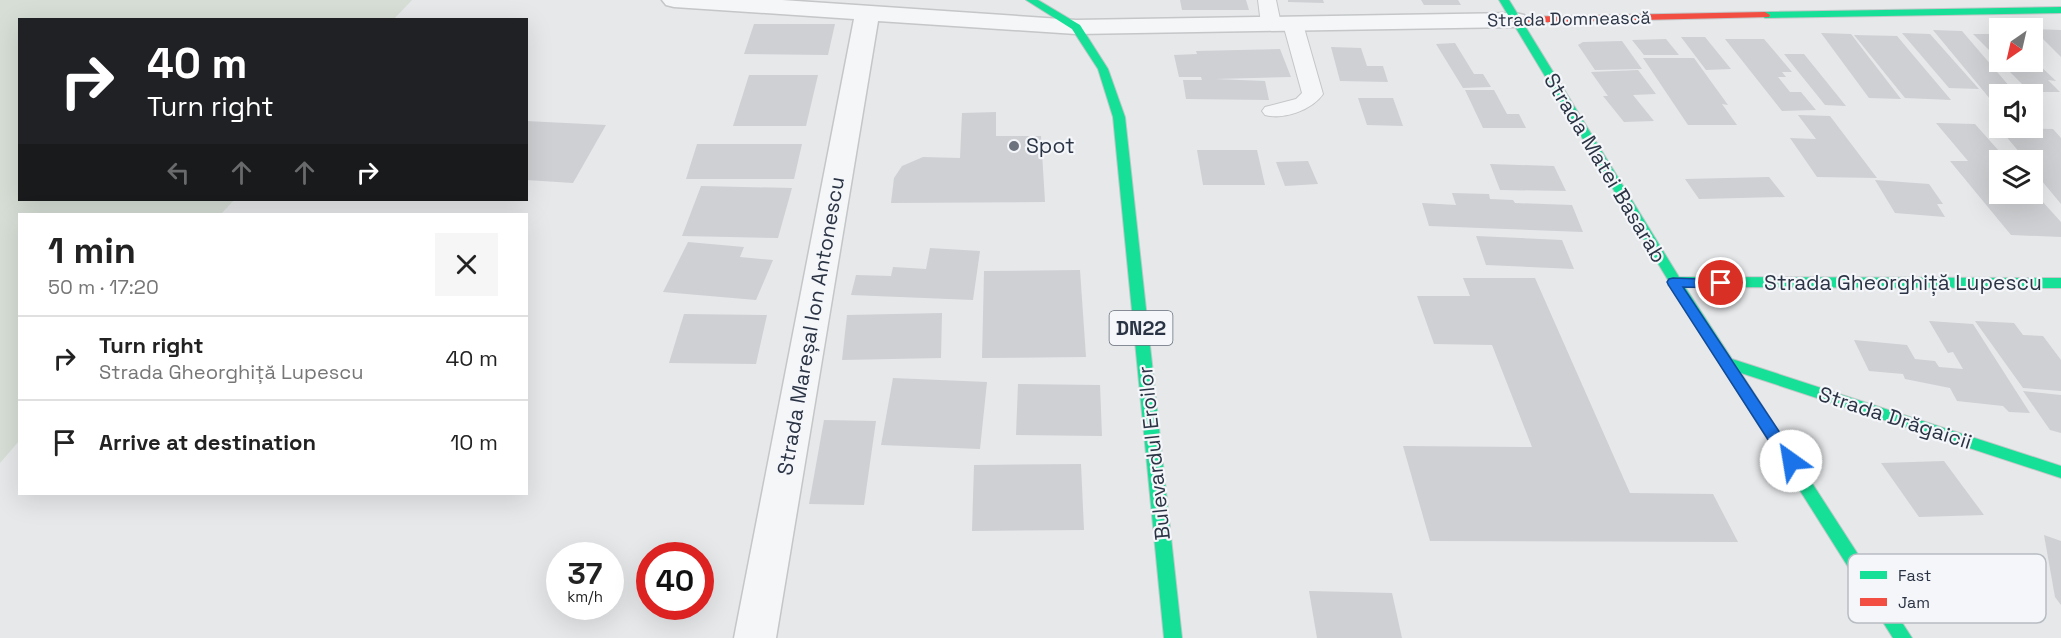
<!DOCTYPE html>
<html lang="en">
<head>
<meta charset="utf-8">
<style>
  body { margin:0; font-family:"Space Grotesk",sans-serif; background:#f6f6f6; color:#222; height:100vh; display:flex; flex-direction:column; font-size:22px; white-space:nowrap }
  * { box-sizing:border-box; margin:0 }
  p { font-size:20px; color:#767676 }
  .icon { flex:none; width:33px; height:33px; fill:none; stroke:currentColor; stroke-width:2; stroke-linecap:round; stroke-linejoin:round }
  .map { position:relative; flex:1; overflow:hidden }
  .side { position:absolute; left:18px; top:213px; width:510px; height:282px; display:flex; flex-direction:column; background:#fff; border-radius:0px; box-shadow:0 6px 24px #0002 }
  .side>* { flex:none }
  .guide { position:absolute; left:18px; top:18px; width:510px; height:183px; border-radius:0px; box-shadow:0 6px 24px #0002; background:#202124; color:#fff; overflow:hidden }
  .needle { width:39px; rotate:214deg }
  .fabs { position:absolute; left:1989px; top:18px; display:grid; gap:12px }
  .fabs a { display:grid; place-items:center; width:54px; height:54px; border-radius:0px; background:#fff; box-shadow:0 6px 24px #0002; font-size:30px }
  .speed { position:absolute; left:546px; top:542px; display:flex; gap:12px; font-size:30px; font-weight:700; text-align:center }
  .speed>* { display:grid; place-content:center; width:78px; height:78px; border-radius:50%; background:#fff; box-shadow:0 6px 24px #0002; line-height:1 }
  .speed small { font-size:15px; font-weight:400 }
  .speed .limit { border:9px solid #d22; background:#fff; color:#111 }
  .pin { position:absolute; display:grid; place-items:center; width:51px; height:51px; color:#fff; margin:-26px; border:3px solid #fff; border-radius:50%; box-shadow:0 2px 6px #0007 }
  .me { position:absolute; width:66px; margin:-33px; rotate:328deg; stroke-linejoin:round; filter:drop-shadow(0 0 4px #0008) }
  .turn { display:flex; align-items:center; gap:21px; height:126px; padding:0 30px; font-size:27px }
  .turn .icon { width:78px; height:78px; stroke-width:2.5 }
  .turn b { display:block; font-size:42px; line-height:51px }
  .lanes { display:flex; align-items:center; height:57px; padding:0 30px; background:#0003; justify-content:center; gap:30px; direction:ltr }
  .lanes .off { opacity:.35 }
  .round { display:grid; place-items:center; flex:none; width:63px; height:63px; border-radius:0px; background:#f6f6f6 }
  .summary { display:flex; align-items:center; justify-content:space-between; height:102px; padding:0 30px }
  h1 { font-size:36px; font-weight:700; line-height:45px }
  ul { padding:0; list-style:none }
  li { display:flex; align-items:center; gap:18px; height:84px; padding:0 30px; border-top:2px solid #e0e0e0 }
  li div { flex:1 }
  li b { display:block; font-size:22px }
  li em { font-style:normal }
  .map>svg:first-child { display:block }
  .green { fill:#d6ded6 }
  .building { fill:#ced0d3 }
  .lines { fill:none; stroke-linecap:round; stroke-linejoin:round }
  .lane-casing { stroke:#c4c6c8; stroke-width:2 }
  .street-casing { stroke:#c4c6c8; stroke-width:3 }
  .fast-casing { stroke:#c4c6c8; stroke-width:2 }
  .jam-casing { stroke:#c4c6c8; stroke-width:2 }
  .lane { fill:#f5f6f7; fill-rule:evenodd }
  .street { fill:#f5f6f7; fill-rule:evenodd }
  .fast { fill:#16e098; fill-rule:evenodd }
  .jam { fill:#f24e42; fill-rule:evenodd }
  .route { fill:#1a73e8; stroke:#114b97; stroke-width:1.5 }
  .poi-dot { fill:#6c737f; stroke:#f4f6f9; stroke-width:2 }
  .labels { text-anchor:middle; stroke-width:4.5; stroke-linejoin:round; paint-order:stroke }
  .far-street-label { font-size:18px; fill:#2b3445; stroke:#f4f6f9 }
  .shield { fill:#f4f6f9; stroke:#676e7b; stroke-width:1.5 }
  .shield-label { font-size:20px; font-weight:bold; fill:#2b3445 }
  .poi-label { font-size:21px; fill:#2b3445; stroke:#f4f6f9; text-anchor:start }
  .street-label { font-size:21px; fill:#2b3445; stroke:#f4f6f9 }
  .key { fill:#f4f6f9; stroke:#b8bcc3; stroke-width:1.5 }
  .key-label { font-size:16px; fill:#2b3445 }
</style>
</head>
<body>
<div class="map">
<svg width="2061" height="638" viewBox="0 0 2061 638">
  <rect width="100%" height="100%" fill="#e6e8ea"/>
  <polygon class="green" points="0,0 412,0 394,19 20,20 20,200 234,200 221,214 20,214 19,441 0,463"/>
  <g class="building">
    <polygon points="1180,0 1246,0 1249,10 1182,10"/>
    <polygon points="1288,0 1323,0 1324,3 1288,2"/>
    <polygon points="1421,0 1458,0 1461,5 1424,5"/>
    <polygon points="754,24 835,24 828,55 744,54"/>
    <polygon points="2033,29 2061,30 2061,57"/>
    <polygon points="1933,30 1962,31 2016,94 2000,94 2000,111"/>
    <polygon points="1821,33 1851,34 1901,99 1869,98"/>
    <polygon points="1902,33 1930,34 1979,89 1949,88"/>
    <polygon points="1973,34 2000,34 2000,61"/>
    <polygon points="1854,35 1897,36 1951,100 1905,98"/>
    <polygon points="1681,37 1705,37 1731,69 1706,70"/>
    <polygon points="1666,39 1679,55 1644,55 1632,40"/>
    <polygon points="1725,39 1764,39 1792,72 1782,72 1786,77 1778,77 1790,92 1801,92 1816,110 1782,111"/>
    <polygon points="1622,41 1642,69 1595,70 1578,45 1583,42"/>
    <polygon points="1455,43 1474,74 1483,74 1491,87 1463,88 1436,44"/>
    <polygon points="1331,47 1361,48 1367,66 1383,66 1388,82 1340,81"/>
    <polygon points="1280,49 1291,77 1215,79 1265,81 1269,100 1186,99 1183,80 1202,80 1201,77 1179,77 1174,55 1197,54 1196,51"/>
    <polygon points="1784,54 1804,54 1846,106 1825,105"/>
    <polygon points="1643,58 1694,58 1728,105 1722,104 1737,125 1688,125"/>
    <polygon points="2032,58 2056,81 2048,80 2060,92 2030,92 2000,62 2032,62"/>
    <polygon points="1638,70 1656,94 1633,95 1654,121 1624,122 1603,96 1608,96 1591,72"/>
    <polygon points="749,75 818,75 806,126 733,126"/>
    <polygon points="1465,90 1494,90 1507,114 1519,114 1526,128 1483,128"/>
    <polygon points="1358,98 1393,98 1403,126 1367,125"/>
    <polygon points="996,112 996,136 1041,136 1045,202 891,203 894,178 902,166 923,157 960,158 962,113"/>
    <polygon points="1798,115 1830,116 1877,178 1817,177 1790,138 1816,139"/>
    <polygon points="526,121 606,125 573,183 526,180"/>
    <polygon points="1936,123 1975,124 2007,160 2000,160 2000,194 2032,194 2032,190 2061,222 2061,237 2011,235 1950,161 1968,161"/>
    <polygon points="1999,128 2053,129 2061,138 2061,204 2032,169 2032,160 2026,160"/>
    <polygon points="697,144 802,144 794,179 686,179"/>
    <polygon points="1197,150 1257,150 1265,185 1203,185"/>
    <polygon points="1308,161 1318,184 1285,186 1276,162"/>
    <polygon points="1490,164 1554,166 1566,191 1500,190"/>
    <polygon points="1769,177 1785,197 1699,199 1685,179"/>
    <polygon points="1875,180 1929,184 1943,204 1937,204 1945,217 1895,213"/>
    <polygon points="701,186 792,188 778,238 682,236"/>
    <polygon points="1452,193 1489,194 1490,199 1513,200 1515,203 1572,205 1583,232 1429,226 1422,203 1456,205"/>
    <polygon points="1476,236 1562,240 1574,269 1486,265"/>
    <polygon points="688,242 744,247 740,257 773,260 756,300 663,292"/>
    <polygon points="930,248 980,251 973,300 851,295 856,275 891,276 893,267 926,269"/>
    <polygon points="1080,270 1086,357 982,358 984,271"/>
    <polygon points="1463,278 1535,278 1630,493 1713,494 1738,542 1430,541 1403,446 1532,447 1492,345 1434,344 1417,296 1470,296"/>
    <polygon points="942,313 941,358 842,360 847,315"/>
    <polygon points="684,314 767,315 756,364 669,363"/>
    <polygon points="1929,321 1973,324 2030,413 2009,412 2003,406 1957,401 1950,388 1905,379 1903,374 1869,371 1854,340 1907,345 1915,359 1935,361 1939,367 1963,369 1953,352 1948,353"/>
    <polygon points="1975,321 2014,323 2023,335 2043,336 2061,360 2061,391 2023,388"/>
    <polygon points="893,378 987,382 980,449 881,445"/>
    <polygon points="1018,384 1100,385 1102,436 1016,435"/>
    <polygon points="2023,391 2061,395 2061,433 2050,430"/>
    <polygon points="824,420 876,421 864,505 809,504"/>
    <polygon points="1944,461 1984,515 1919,517 1881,463"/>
    <polygon points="1081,464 1084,530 972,531 974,465"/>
    <polygon points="2044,535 2061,541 2061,605 2055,597"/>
    <polygon points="1309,591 1392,593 1402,638 1317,638"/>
  </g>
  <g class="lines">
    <g class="lane-casing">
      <g id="lane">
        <polygon points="1258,0 1276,0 1281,24 1278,28 1264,28 1261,24"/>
        <path d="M1293 18 1300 20 1303 24 1323 94C1312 110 1284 120 1265 115L1262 111 1265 107 1296 99 1302 93 1283 24 1286 20Z"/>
      </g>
    </g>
    <g class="street-casing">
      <polygon id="street" points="662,0 782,0 1076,20 1515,13 1524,15 1527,20 1524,25 1515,27 1076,34 878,21 776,638 734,638 854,19 674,7 666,5"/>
    </g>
    <g class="fast-casing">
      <g id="fast">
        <polygon points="1026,0 1038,0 1080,25 1108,69 1125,117 1182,638 1164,638 1113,117 1098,69 1072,29"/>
        <polygon points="1499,0 1509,0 1679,277 2061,278 2061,288 1685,287 1732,359 2061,466 2061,478 1741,373 1912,638 1893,638 1671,286 1668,285 1668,280"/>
        <polygon points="2061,7 2061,13 1765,18 1760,15 1765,12"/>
      </g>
    </g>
    <g class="jam-casing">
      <polygon id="jam" points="1765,12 1770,15 1769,17 1515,23 1510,20 1515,17"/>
    </g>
    <use href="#lane" class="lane"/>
    <use href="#street" class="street"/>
    <use href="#fast" class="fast"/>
    <use href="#jam" class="jam"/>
  </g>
  <polygon class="route" points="1673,278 1726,280 1728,283 1721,288 1683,287 1796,457 1799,461 1796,466 1791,467 1785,466 1669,286 1667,282 1669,279"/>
  <circle class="poi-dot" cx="1014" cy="146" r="6"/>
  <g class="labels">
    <g class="far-street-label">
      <text transform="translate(1569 19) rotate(-1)" y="6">Strada Domnească</text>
    </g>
    <rect class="shield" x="1109.5" y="311" width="63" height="34" rx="4.5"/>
    <g class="shield-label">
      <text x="1141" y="335">DN22</text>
    </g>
    <g class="poi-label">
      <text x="1026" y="153">Spot</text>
    </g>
    <g class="street-label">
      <text transform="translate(1605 168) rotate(59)" y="7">Strada Matei Basarab</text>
      <text x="1903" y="290">Strada Gheorghiță Lupescu</text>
      <text transform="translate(811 326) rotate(-80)" y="7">Strada Mareșal Ion Antonescu</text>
      <text transform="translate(1895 418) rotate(18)" y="7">Strada Drăgaicii</text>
      <text transform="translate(1154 453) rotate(-96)" y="7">Bulevardul Eroilor</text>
    </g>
  </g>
  <rect x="1848" y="554" width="198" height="69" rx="9" class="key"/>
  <rect x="1860" y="571" width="27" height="8" fill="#16e098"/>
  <rect x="1860" y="598" width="27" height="8" fill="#f24e42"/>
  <g class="key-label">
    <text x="1898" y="581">Fast</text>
    <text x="1898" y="608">Jam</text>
  </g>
</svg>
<div class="fabs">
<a><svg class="needle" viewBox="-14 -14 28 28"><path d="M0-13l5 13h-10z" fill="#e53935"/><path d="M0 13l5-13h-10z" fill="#767676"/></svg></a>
<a><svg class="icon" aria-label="sound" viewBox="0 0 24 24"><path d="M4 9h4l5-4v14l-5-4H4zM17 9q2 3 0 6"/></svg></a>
<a><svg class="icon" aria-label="layers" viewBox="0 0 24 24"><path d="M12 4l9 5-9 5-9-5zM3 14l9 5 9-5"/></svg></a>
</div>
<div class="speed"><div>37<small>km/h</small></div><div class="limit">40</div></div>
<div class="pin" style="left:1721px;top:283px;background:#d93025"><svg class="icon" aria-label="arrive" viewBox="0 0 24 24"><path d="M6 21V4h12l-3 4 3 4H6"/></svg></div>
<svg class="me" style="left:1791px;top:461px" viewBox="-20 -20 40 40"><circle r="19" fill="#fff"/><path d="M0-13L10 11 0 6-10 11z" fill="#1a73e8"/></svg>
<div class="guide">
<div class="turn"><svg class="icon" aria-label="right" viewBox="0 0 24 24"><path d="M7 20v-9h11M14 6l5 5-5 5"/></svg><div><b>40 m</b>Turn right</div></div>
<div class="lanes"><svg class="icon off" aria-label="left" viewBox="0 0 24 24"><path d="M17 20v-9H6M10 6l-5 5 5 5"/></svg><svg class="icon off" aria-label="ahead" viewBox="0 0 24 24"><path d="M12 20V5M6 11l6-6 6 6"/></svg><svg class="icon off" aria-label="ahead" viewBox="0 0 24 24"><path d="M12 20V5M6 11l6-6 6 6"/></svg><svg class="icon" aria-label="right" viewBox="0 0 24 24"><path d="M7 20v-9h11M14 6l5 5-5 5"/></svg></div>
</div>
<section class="side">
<div class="summary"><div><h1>1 min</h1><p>50 m · 17:20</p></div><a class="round"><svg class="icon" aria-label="close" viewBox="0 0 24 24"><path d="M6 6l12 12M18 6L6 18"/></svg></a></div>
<ul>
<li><svg class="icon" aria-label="right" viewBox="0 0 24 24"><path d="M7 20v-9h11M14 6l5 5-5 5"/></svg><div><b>Turn right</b><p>Strada Gheorghiță Lupescu</p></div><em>40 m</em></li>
<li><svg class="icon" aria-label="arrive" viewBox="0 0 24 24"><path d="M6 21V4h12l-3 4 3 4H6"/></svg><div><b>Arrive at destination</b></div><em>10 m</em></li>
</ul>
</section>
</div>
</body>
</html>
